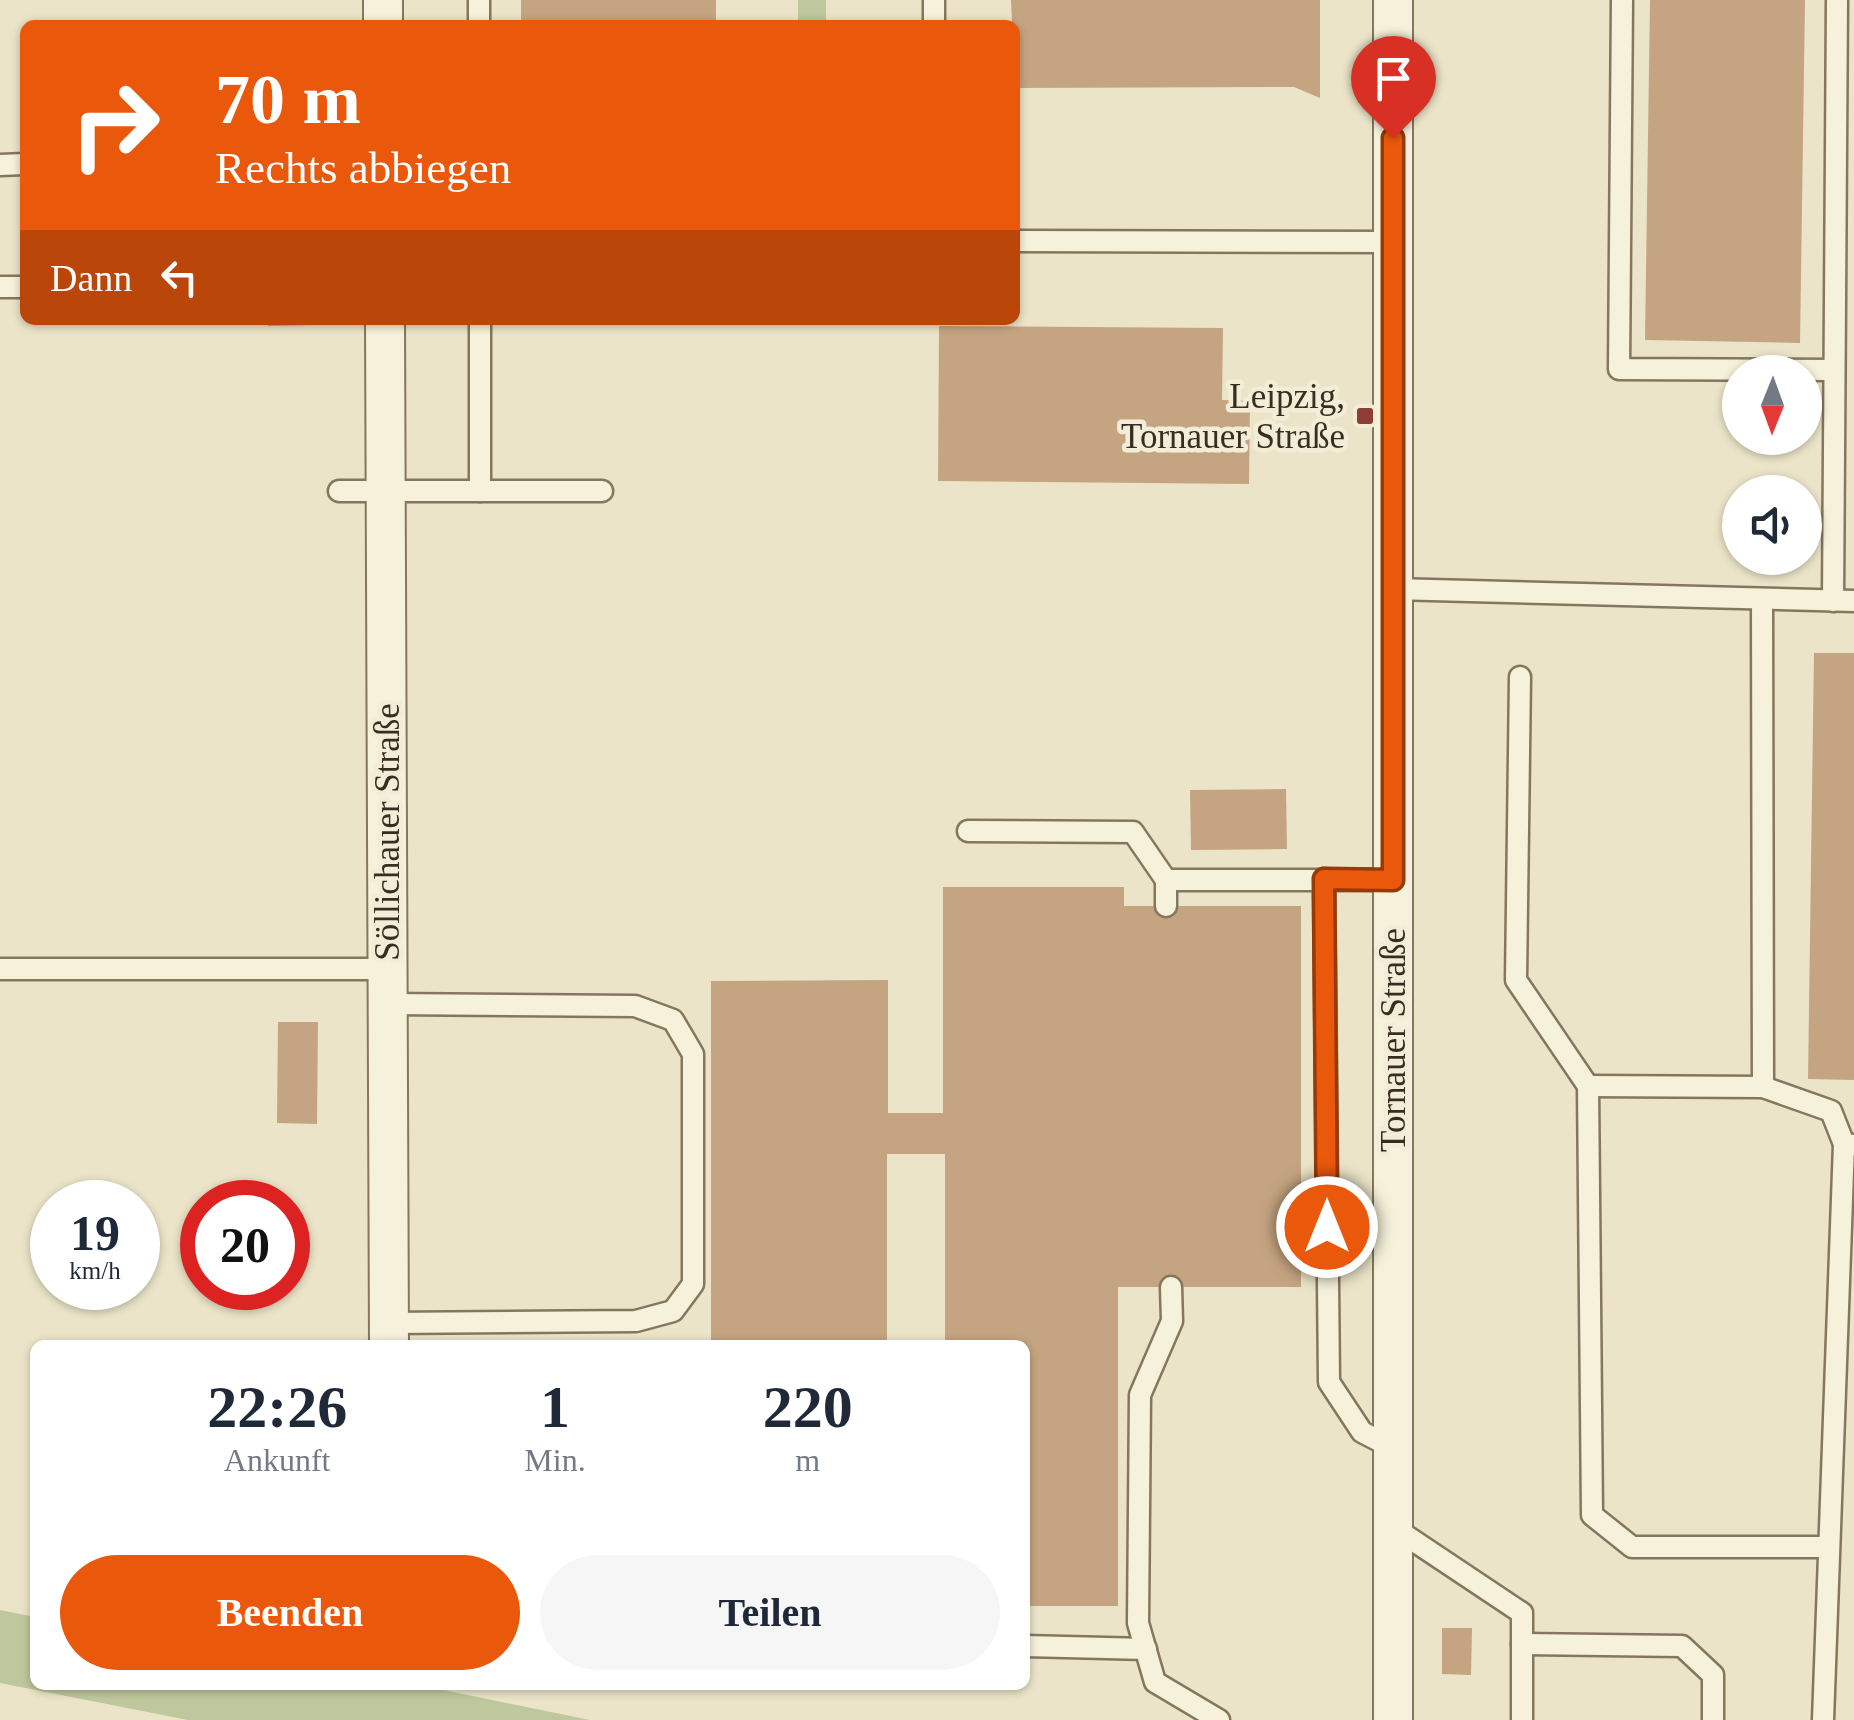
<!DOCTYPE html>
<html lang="de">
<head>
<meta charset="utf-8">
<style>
  body { margin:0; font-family:"Times New Roman",serif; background:#f6f6f7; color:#1f2937; height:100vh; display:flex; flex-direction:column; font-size:38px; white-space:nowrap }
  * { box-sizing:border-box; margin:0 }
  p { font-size:32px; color:#747a83 }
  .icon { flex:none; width:55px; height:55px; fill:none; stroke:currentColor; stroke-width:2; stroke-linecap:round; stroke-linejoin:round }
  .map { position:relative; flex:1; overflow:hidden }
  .details { position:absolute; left:30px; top:1340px; width:1000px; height:350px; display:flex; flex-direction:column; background:#fff; border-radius:15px; box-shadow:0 2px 8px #0004 }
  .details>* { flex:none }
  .banner { position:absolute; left:20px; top:20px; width:1000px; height:305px; border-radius:15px; box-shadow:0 2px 8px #0004; background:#ea580c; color:#fff; overflow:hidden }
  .needle { width:65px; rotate:181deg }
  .buttons { position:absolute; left:1722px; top:355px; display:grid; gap:20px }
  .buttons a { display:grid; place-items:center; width:100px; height:100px; border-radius:50%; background:#fff; box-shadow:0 2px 8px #0004; font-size:50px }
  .speed { position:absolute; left:30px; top:1180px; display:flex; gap:20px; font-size:50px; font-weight:700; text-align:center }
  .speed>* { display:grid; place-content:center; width:130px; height:130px; border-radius:50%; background:#fff; box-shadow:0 2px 8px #0004; line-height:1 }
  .speed small { font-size:25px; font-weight:400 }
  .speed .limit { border:15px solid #d22; background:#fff; color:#111 }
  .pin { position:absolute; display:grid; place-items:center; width:85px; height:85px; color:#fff; margin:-102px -42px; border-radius:50% 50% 50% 0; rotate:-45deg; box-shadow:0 0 10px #0007 }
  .pin .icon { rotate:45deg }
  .me { position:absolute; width:110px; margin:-55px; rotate:0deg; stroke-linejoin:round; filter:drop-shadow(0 0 8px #0008) }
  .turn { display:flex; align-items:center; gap:35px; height:210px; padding:0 30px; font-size:45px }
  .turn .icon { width:130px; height:130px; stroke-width:2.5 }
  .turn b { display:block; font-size:70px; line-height:85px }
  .then { display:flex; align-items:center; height:95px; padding:0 30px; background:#0003; gap:20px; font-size:38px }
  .eta { display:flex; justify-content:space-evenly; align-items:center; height:170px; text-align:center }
  .eta b { font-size:60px; font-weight:700; line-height:70px }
  .button { display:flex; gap:20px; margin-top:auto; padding:20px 30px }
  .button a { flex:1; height:115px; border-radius:60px; background:#ea580c; color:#fff; font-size:40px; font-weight:700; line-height:115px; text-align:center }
  .button a+a { background:#f6f6f7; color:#1f2937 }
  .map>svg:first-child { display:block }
  .green { fill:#bec89c }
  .building { fill:#c5a481 }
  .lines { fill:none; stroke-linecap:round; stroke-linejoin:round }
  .lane-casing { stroke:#85775e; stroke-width:25 }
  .street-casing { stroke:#85775e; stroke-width:42 }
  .lane { stroke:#f6f1da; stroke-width:20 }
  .street { stroke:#f6f1da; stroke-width:38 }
  .route-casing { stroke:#983908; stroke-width:25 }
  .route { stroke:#ea580c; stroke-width:18 }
  .poi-dot { fill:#8e3c34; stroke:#f3edd7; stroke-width:4 }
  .labels { text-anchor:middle; stroke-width:9; stroke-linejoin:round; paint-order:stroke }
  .poi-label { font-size:35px; fill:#372e21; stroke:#f3edd7; text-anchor:end }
  .street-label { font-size:35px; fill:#372e21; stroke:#f3edd7 }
</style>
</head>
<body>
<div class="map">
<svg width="1854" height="1720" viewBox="0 0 1854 1720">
  <rect width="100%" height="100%" fill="#ebe4c8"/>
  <g class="green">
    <rect x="798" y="0" width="28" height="25"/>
    <polygon points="0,1610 35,1617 35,1685 419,1685 590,1720 188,1720 0,1683"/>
  </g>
  <g class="building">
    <polygon points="521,0 716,0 716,22 521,25"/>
    <polygon points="1011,0 1320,0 1320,98 1294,87 1015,88"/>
    <polygon points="1650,0 1805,0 1800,343 1645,340"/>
    <polygon points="268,320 315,320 315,325 268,326"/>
    <polygon points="939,326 1223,328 1222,400 1250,401 1249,484 938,481"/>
    <polygon points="1814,653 1854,653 1854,1080 1808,1079"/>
    <polygon points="1286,789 1287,849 1191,850 1190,790"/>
    <polygon points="943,887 1124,887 1124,906 1301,906 1301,1287 1118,1287 1118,1606 1025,1606 1025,1345 945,1345 945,1154 887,1154 887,1345 711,1345 711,981 888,980 888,1113 943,1113"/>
    <polygon points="278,1022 318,1022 317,1124 277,1123"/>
    <polygon points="1442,1628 1472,1628 1471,1675 1442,1674"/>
  </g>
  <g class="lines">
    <g class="lane-casing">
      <g id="lane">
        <polyline points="479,0 479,25"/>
        <polyline points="934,0 934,25"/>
        <polyline points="1622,0 1619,369 1834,370"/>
        <polyline points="0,165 25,164"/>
        <polyline points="1015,241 1393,242"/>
        <polyline points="0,287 25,287"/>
        <polyline points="480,320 480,491"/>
        <polyline points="339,491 602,491"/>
        <polyline points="1393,589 1854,601"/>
        <polyline points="1762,599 1763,1087"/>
        <polyline points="1833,601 1837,0"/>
        <polyline points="1520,677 1516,980 1588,1086 1592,1515 1632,1547 1828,1547"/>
        <polyline points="968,831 1133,832 1166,880 1393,880"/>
        <polyline points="1324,879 1329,1382 1362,1432 1393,1448"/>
        <polyline points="1166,880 1166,906"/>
        <polyline points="0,969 387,969"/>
        <polyline points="388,1004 635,1006 673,1020 693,1054 693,1284 673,1311 636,1321 389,1323"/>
        <polyline points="1588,1086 1763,1087 1831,1111 1844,1144 1854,1145"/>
        <polyline points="1171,1287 1172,1321 1140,1395 1138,1623 1155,1682 1219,1720"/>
        <polyline points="1393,1527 1522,1613 1522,1720"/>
        <polyline points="1522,1644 1682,1646 1713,1675 1713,1720"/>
        <polyline points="1025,1646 1146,1649"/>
        <polyline points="1823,1720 1844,1144"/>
      </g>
    </g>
    <g class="street-casing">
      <g id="street">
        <polyline points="383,0 383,25"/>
        <polyline points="385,320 389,1345"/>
        <polyline points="1393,1720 1393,0"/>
      </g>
    </g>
    <use href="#lane" class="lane"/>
    <use href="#street" class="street"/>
  </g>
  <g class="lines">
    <g class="route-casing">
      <polyline id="route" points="1327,1227 1324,879 1393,880 1393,138"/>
    </g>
    <use href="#route" class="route"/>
  </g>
  <rect class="poi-dot" x="1355" y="406" width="20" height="20" rx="5"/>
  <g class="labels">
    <g class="poi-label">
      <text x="1345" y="408">Leipzig,<tspan x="1345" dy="40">Tornauer Straße</tspan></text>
    </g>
    <g class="street-label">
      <text transform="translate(387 832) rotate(-90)" y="12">Söllichauer Straße</text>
      <text transform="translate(1393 1040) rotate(-90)" y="12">Tornauer Straße</text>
    </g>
  </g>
</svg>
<div class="buttons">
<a><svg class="needle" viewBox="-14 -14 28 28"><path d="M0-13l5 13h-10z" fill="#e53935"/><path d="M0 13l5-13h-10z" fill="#747a83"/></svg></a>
<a><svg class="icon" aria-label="sound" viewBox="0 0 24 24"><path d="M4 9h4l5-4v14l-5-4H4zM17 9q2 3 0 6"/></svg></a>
</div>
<div class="speed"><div>19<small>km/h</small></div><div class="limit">20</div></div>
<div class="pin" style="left:1393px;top:138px;background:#d93025"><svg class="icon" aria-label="arrive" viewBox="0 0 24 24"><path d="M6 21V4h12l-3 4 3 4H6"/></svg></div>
<svg class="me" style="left:1327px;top:1227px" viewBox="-20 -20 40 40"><circle r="17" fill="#ea580c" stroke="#fff" stroke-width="3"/><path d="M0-11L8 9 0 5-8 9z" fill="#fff"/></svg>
<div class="banner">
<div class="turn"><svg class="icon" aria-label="right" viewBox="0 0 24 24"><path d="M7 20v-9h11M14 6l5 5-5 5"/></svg><div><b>70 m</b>Rechts abbiegen</div></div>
<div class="then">Dann<svg class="icon" aria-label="left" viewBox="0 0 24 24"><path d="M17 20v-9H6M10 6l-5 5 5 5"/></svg></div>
</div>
<section class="details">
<div class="eta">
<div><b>22:26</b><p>Ankunft</p></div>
<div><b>1</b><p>Min.</p></div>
<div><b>220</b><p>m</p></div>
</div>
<div class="button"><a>Beenden</a><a>Teilen</a></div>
</section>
</div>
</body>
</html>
